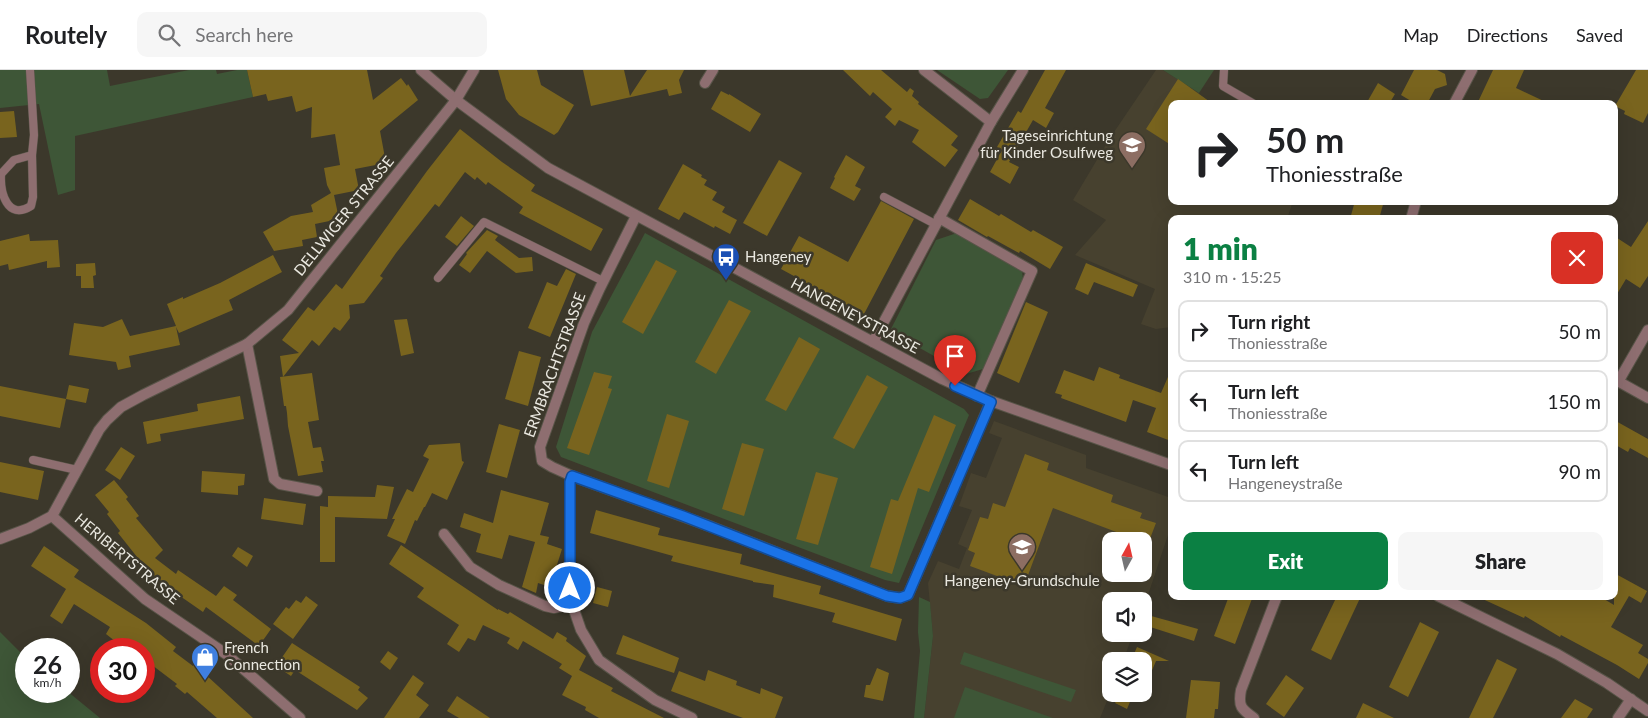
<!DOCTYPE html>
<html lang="en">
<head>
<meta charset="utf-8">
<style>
  body { margin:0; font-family:Lato,sans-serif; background:#f6f6f6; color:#202124; height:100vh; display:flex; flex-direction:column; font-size:19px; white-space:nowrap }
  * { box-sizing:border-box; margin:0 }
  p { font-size:16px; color:#757577 }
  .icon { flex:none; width:28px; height:28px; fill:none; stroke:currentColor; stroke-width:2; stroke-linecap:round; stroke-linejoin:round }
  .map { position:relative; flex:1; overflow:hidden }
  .panel { position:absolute; left:1168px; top:145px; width:450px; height:385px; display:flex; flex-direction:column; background:#fff; border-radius:10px; box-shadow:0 5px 20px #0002 }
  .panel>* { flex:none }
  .hud { position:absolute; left:1168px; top:30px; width:450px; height:105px; border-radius:10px; box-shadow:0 5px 20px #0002; background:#fff; color:#202124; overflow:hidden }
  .needle { width:32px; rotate:8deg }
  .tools { position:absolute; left:1102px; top:462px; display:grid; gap:10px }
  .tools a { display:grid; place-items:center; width:50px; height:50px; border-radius:10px; background:#fff; box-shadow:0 5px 20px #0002; font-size:25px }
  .speed { position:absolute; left:15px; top:568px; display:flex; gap:10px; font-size:25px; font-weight:700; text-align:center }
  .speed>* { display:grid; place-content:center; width:65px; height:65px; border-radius:50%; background:#fff; box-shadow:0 5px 20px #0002; line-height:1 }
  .speed small { font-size:12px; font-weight:400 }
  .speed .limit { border:8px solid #d22; background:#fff; color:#111 }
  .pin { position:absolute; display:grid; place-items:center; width:42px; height:42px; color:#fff; margin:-51px -21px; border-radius:50% 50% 50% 0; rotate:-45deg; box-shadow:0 0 5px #0007 }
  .pin .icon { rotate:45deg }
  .me { position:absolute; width:55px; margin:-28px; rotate:0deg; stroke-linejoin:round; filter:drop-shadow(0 0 4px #0008) }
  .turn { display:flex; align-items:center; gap:18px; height:105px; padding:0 15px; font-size:22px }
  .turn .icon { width:65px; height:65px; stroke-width:2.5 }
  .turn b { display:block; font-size:35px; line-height:42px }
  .round { display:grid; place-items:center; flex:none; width:52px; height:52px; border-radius:10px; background:#f6f6f6 }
  .summary { display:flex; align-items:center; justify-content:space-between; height:85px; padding:0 15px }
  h1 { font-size:30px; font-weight:800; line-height:38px; color:#0b8043 }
  .primary-button { display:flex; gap:10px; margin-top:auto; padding:10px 15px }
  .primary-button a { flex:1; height:58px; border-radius:10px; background:#0b8043; color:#fff; font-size:20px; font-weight:800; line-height:58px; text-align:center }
  .primary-button a+a { background:#f6f6f6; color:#202124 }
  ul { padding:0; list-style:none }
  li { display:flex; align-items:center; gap:15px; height:62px; margin:0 10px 8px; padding:0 5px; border:2px solid #e0e0e0; border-radius:10px }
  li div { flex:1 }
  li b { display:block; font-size:19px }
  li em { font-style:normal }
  header { display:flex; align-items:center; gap:30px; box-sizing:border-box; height:70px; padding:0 25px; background:#fff; border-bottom:1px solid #e0e0e0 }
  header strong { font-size:24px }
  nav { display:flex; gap:28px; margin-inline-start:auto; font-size:18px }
  .search { width:350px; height:45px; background:#f6f6f6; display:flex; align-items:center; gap:12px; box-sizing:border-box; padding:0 18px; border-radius:10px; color:#757577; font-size:19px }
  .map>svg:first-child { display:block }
  .built { fill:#47412f; fill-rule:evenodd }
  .green { fill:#3e5637 }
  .building { fill:#79641e }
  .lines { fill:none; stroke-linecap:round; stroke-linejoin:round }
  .lane-casing { stroke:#585448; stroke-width:9 }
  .street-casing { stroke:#585448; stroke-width:12 }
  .lane { stroke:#8e6e70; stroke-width:8 }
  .street { stroke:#8e6e70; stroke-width:10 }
  .route-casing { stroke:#114b97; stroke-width:12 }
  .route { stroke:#1a73e8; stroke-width:9 }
  .labels { text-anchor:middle; stroke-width:5; stroke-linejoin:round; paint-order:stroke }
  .poi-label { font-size:15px; fill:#eae8e0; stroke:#3c382b; text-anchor:start }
  .street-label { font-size:15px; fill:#eae8e0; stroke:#3c382b }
</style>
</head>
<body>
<header>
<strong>Routely</strong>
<div class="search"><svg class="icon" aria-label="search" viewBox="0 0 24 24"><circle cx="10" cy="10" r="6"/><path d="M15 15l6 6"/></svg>Search here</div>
<nav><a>Map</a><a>Directions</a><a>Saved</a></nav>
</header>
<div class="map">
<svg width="1648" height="648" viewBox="0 0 1648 648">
  <rect width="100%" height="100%" fill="#3c382b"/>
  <g class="built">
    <polygon points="1156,0 1163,0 1199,23 1200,25 1213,34 1171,34 1171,131 1293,131 1287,149 1171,149 1171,257 1156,259 1141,254 1155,219 1075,185 1106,150 1073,130 1110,68"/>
    <path d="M994 351 1086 385V398L1171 428V456L1144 537V531H1111V564H1133L1123 591H1111V621L1100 648H924L933 566 928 513 938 491 959 499 967 478 958 474 972 440 959 436 971 403 986 408 1002 368 989 363ZM1111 471H1144V504H1111Z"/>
  </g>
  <g class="green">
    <polygon points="0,0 107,0 110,16 189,0 216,0 217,4 237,0 247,0 253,27 75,66 75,120 58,125 39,34 0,38"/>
    <polygon points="937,0 1008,0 988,28 980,29"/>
    <polygon points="1163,0 1214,0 1199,23"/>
    <polygon points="645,163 964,339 969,345 899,513 885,510 561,387 556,377 592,262"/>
    <polygon points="957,163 1022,200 1023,210 983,299 966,304 893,263 891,259 936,170"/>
    <polygon points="919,527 930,532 933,566 924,648 914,648 920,581 918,562"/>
    <polygon points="0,562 26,588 26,621 67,621 100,648 0,648"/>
    <polygon points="964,582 1076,620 1071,632 960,594"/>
    <polygon points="965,617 1053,648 954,648"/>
  </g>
  <g class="building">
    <polygon points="247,0 367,0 373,30 401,8 407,16 408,14 418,30 380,61 386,93 355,99 359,120 334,125 339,149 315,154 317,167 302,170 303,176 274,181 263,162 291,146 313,142 311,135 331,123 327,115 324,98 340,95 335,64 311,68 312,37 296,42 292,26 268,31 266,24 253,27"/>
    <polygon points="498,0 537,0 541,15 574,35 558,62 554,65 519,45 506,29"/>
    <polygon points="583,0 624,0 630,26 647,0 684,0 679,10 682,23 669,26 667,19 591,36"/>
    <polygon points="843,0 881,0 907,22 910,18 914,21 912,26 919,32 918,34 958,66 951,75 958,80 945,97 912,72 919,60 899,50 895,56 885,47 892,39 873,22 870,26"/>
    <polygon points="1045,0 1066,0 1045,38 1054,43 1046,58 1033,50 1009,92 1019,97 1010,114 990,102 1002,80 997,77 1018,41 1021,43"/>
    <polygon points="1414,0 1437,0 1445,4 1447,15 1435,19 1427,34 1416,34 1401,25"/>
    <polygon points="1493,0 1524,0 1516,18 1550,34 1477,34"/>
    <polygon points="1636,0 1648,0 1648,43 1643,53 1624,44 1625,41 1615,36"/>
    <polygon points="1178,9 1213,34 1171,34 1171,75 1146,59"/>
    <polygon points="1378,13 1395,24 1389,34 1366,34"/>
    <polygon points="721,21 729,25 729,24 761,44 750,62 711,39"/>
    <polygon points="14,41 17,67 0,68 0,42"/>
    <polygon points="460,59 502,92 535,115 531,121 603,159 591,181 519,143 523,137 488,112 486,115 477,107 475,110 465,102 439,137 435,134 396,183 380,206 383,208 364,233 349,235 350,248 340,261 334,257 319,276 312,270 283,307 280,286 299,283 282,270 308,237 314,241 336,214 342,219 427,101"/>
    <polygon points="846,85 865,97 855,116 861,119 854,131 830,118 835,108 834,107"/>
    <polygon points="779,90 802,103 767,166 743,153"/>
    <polygon points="683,94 702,105 701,107 707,110 704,115 717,122 712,130 725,137 722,142 737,150 730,164 715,156 714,158 684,142 679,150 658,139"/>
    <polygon points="970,129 999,146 1001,144 1031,162 1033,160 1063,177 1050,199 1020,181 1019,183 988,166 987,167 958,150"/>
    <polygon points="881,131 914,149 864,244 781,199 799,166 848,192"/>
    <polygon points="1355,131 1384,131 1379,149 1350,149"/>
    <polygon points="461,146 474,156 457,176 445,167"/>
    <polygon points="1648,151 1648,206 1640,218 1626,209 1614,229 1614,166 1631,177"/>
    <polygon points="487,160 498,166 495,170 519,188 532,187 533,201 516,203 487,181 470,203 459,195 467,184 466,183"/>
    <polygon points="29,164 30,171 58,170 60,197 47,198 47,191 9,200 8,194 0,196 0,171"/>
    <polygon points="273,185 282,202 229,230 233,240 179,263 176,257 180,275 129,286 131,297 118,300 116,292 69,285 74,253 103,257 122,249 130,266 176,256 167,234 183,227 183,229 220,213"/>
    <polygon points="656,190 677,201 643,264 622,252"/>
    <polygon points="95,193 96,205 93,206 94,218 81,218 81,206 76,206 76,194"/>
    <polygon points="1086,193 1138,215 1133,227 1094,212 1088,225 1075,219"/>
    <polygon points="566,199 576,204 550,267 528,258 547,212 557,216"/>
    <polygon points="729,230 751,241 716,304 695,292"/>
    <polygon points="1026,232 1048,242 1019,313 997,303"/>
    <polygon points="407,249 414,283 401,286 394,250"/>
    <polygon points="799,267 820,279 786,341 765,330"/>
    <polygon points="519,281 541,287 528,336 505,329"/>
    <polygon points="1099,297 1120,305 1119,308 1161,323 1171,300 1171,371 1147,362 1156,338 1133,330 1126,352 1061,328 1062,325 1055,323 1064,300 1094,311"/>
    <polygon points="594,302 612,306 608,318 612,319 589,385 567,378"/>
    <polygon points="312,303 319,350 308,352 313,378 321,377 324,391 321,391 323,402 298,406 288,356 287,343 286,336 284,336 280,307"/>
    <polygon points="867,305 888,317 854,379 833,368"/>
    <polygon points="69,315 89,319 86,333 66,329"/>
    <polygon points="0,316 66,329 60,358 0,346"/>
    <polygon points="240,326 244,349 160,364 161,371 147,374 143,352 198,341 197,334"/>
    <polygon points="667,344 689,351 669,418 647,411"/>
    <polygon points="934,345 956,355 929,422 918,418 892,504 870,497 891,429 898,431"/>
    <polygon points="1614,350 1648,369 1648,388 1630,378 1628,382 1614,374"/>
    <polygon points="499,354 520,360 507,408 486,402"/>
    <polygon points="460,373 462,391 464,392 447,430 432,423 425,437 424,437 417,451 415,450 405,474 387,466 395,449 392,449 407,419 413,422 429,389 423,386 429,375"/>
    <polygon points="742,373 764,379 744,446 722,439"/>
    <polygon points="121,377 135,386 120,410 105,400"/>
    <polygon points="1025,384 1049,393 1047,400 1113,425 1111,432 1142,443 1140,448 1156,453 1148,474 1053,438 1024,516 970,496 975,483 968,480 980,447 988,449 993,433 1005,437"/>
    <polygon points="0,392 44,401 38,430 0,422"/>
    <polygon points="202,401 245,404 244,415 238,416 238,425 201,422"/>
    <polygon points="816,402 838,408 818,475 796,469"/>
    <polygon points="114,410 128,427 126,429 139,446 136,448 163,480 155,488 176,504 178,500 216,526 224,516 237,525 233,530 271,559 259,576 206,537 203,542 167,517 168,516 149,502 118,463 120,461 107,444 109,442 95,425"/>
    <polygon points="377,415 394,417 387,449 335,447 335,492 320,492 320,436 328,437 328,426 375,427"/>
    <polygon points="501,420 549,433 540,465 549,467 547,474 562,479 550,517 538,513 536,523 522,517 535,472 509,465 502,489 476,482 481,464 460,457 464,443 493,453"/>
    <polygon points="264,428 306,434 303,455 261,449"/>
    <polygon points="596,440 660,458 658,465 742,484 740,494 821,516 819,524 902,549 896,571 832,552 835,543 773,527 774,515 753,512 753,511 671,491 673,486 590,463"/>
    <polygon points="401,475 498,540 498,539 508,544 510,542 553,569 557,562 567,568 566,571 586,586 579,600 613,618 611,621 664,648 599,648 585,640 586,637 562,625 572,606 559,598 562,594 523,571 518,580 507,573 510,568 483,555 475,571 468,568 459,582 447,574 459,555 417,527 424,518 389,494"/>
    <polygon points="44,476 79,500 74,507 146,553 176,577 173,581 193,596 194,594 253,648 217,648 187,622 185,624 175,616 177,614 144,589 144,579 125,579 106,564 110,557 74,534 62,554 50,546 66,519 31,496"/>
    <polygon points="238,477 253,486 247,497 232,486"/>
    <polygon points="1614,503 1647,521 1641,533 1629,526 1611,557 1643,575 1638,583 1648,589 1648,593 1639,609 1617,595 1561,565 1560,567 1525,546 1524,548 1476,526 1599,526 1614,535"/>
    <polygon points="597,517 612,521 608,537 593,533"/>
    <polygon points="306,526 318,535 293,569 273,554 286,537 289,539 296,530 301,533"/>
    <polygon points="1229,526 1253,526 1235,574 1214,566"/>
    <polygon points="1337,526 1361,526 1331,590 1311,580"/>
    <polygon points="1144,544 1198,559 1194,571 1144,555"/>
    <polygon points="1420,552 1439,562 1408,627 1389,617"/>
    <polygon points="623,565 679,588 674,603 616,584"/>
    <polygon points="292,573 360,617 358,620 368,628 357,640 295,600 291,606 276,596"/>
    <polygon points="1137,577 1169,591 1156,591 1144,619 1144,591 1131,591"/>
    <polygon points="388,581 398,588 390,600 380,592"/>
    <polygon points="1497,589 1517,599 1507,620 1493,648 1469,648"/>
    <polygon points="877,598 889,603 883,631 864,627 866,615 870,615"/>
    <polygon points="708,600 737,611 736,615 760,624 761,618 783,627 775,648 743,648 671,621 679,601 705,611"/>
    <polygon points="413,605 424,613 416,625 429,635 419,648 384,648"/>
    <polygon points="1286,605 1304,618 1284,647 1266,634"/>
    <polygon points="1191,610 1220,612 1218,639 1215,639 1214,648 1186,648"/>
    <polygon points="1120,624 1125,624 1132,627 1127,639 1115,633"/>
    <polygon points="457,626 490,648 459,648 447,641"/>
    <polygon points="1575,629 1593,639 1587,648 1561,648"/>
    <polygon points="1363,633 1394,648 1356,648"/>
  </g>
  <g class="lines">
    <g class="lane-casing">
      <g id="lane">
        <path d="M30 0 34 65 32 85 33 127 31 136C7 151 0 122 1 104L14 90 32 85"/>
        <polyline points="1224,0 1223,16 1254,34"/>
        <polyline points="884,127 935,154"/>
        <polyline points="438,208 484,152 603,211"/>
        <polyline points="33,390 77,400"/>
      </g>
    </g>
    <g class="street-casing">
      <g id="street">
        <polyline points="421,0 456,30 548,98 942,309 991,331 1171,395"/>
        <polyline points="924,0 991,52"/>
        <polyline points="705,13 713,0"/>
        <polyline points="1454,34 1472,0"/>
        <polyline points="636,146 600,218 584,253 540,377 542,391 552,397 572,406 570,412 570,521 572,534 581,560 599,590 655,630 692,648"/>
        <polyline points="939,148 1032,201 977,326"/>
        <polyline points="1411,149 1416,131"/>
        <polyline points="873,272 991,52 1023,0"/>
        <polyline points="247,274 274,409 280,414 317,421"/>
        <polyline points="1614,309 1648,328"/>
        <polyline points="1618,312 1648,260"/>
        <polyline points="572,406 712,457 887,526 900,528 908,525 991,331"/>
        <polyline points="52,446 145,529 226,584 300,648"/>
        <polyline points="444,464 470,497 499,515 545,536 554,538 572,534"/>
        <polyline points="0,469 29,458 52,446 99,360 107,350 121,337 143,325 247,274 288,240 456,30 474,0"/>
        <polyline points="1438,526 1557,584 1607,613 1648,641"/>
        <path d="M1254 648C1241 639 1238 636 1241 620L1277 526"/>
        <polyline points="1618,648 1631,629"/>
      </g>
    </g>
    <use href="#lane" class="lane"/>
    <use href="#street" class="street"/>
  </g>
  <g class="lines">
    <g class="route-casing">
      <polyline id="route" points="570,518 570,412 572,406 683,446 887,526 900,528 908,525 991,332 955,316"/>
    </g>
    <use href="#route" class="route"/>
  </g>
  <defs>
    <g id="school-pin" transform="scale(1.4375)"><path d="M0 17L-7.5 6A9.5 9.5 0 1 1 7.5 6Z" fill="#8d6e63" stroke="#3c382b"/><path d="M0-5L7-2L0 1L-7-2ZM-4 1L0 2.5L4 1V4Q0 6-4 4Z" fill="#fff"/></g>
    <g id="bus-pin" transform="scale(1.4375)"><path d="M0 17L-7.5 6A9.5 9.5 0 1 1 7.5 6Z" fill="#1a4fb4" stroke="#3c382b"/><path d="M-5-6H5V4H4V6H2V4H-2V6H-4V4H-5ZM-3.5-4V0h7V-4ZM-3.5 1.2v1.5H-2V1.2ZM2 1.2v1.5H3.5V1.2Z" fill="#fff"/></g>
    <g id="shop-pin" transform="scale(1.4375)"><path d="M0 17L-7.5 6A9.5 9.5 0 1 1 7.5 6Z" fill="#3f7fe0" stroke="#3c382b"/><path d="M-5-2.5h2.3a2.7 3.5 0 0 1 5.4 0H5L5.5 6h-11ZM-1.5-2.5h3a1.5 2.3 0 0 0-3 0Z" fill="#fff"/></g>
  </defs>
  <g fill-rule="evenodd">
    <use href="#school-pin" x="1132" y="75"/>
    <use href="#bus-pin" x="726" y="187"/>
    <use href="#school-pin" x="1022" y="477"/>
    <use href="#shop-pin" x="205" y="587"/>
  </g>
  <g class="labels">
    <g class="poi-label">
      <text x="1113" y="71" text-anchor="end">Tageseinrichtung<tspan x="1113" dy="17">für Kinder Osulfweg</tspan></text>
      <text x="745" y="192">Hangeney</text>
      <text x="1022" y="516" text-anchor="middle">Hangeney-Grundschule</text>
      <text x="224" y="583">French<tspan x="224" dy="17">Connection</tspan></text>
    </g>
    <g class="street-label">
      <text transform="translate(344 146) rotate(-51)" y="5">DELLWIGER STRASSE</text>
      <text transform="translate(855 246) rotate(28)" y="5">HANGENEYSTRASSE</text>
      <text transform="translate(555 295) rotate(-70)" y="5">ERMBRACHTSTRASSE</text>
      <text transform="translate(127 489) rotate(40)" y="5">HERIBERTSTRASSE</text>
    </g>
  </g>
</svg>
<div class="tools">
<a><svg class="needle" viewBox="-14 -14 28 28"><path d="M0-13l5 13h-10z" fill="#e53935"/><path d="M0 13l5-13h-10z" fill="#757577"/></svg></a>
<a><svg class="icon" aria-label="sound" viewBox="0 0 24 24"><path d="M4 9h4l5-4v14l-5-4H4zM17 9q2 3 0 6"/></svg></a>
<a><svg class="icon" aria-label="layers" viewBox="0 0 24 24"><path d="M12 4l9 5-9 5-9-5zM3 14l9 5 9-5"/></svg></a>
</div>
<div class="speed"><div>26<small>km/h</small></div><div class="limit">30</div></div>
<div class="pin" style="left:955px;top:316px;background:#d93025"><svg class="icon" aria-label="arrive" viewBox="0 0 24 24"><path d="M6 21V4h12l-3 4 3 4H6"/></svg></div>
<svg class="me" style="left:570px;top:518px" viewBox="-20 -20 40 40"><circle r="17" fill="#1a73e8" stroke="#fff" stroke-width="3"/><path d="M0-11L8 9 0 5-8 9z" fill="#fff"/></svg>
<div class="hud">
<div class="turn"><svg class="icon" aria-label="right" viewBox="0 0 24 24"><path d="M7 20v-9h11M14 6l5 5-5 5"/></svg><div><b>50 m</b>Thoniesstraße</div></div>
</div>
<section class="panel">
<div class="summary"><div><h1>1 min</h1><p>310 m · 15:25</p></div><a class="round" style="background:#d93025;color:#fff"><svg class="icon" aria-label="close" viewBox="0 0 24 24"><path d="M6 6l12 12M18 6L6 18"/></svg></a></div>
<ul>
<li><svg class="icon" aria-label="right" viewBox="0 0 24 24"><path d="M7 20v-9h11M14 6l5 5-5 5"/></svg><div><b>Turn right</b><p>Thoniesstraße</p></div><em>50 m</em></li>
<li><svg class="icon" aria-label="left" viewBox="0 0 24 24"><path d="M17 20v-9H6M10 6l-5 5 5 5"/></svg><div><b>Turn left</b><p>Thoniesstraße</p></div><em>150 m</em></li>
<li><svg class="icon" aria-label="left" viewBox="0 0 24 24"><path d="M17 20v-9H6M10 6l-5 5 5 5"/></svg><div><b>Turn left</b><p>Hangeneystraße</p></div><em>90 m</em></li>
</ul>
<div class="primary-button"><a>Exit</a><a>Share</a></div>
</section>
</div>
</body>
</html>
